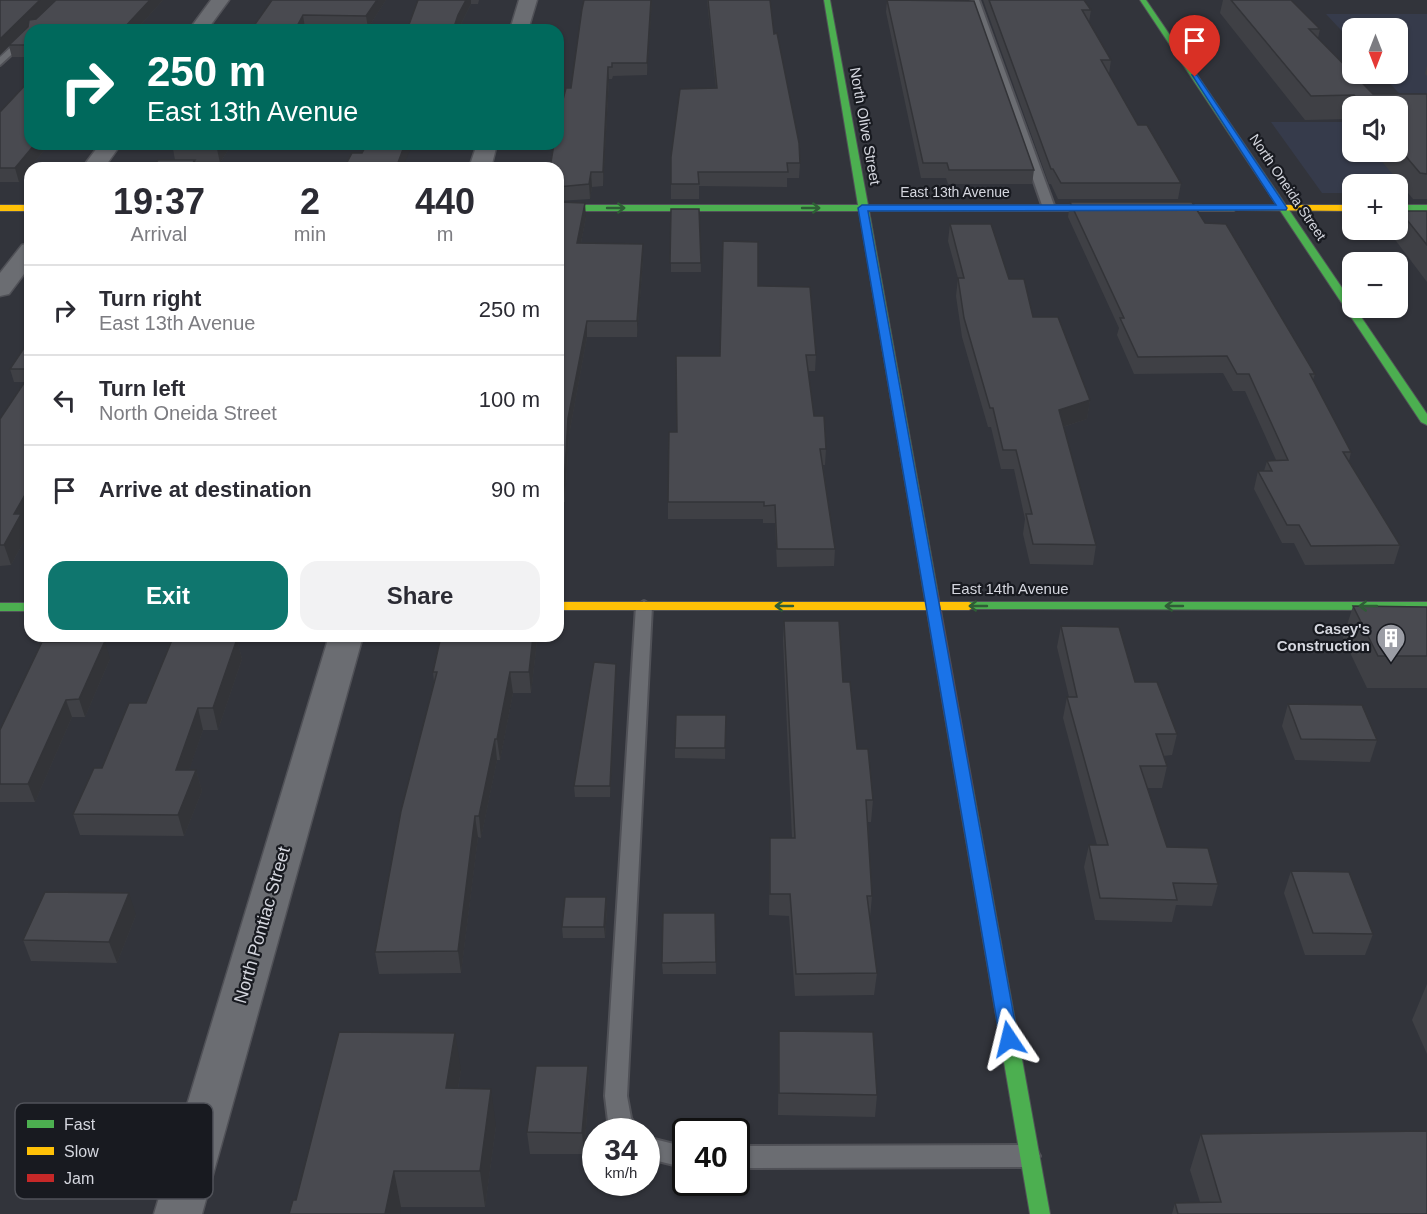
<!DOCTYPE html>
<html lang="en">
<head>
<meta charset="utf-8">
<style>
  body { margin:0; font-family:Helvetica,sans-serif; background:#f2f2f3; color:#2b2b33; height:100vh; display:flex; flex-direction:column; font-size:22px; white-space:nowrap }
  * { box-sizing:border-box; margin:0 }
  p { font-size:20px; color:#7c7c81 }
  .icon { flex:none; width:33px; height:33px; fill:none; stroke:currentColor; stroke-width:2; stroke-linecap:round; stroke-linejoin:round }
  .map { position:relative; flex:1; overflow:hidden }
  .panel { position:absolute; left:24px; top:162px; width:540px; height:480px; display:flex; flex-direction:column; background:#fff; border-radius:18px; box-shadow:0 2px 4px #0004 }
  .panel>* { flex:none }
  .guide { position:absolute; left:24px; top:24px; width:540px; height:126px; border-radius:18px; box-shadow:0 2px 4px #0004; background:#00695c; color:#fff; overflow:hidden }
  .needle { width:39px; rotate:180deg }
  .fabs { position:absolute; left:1342px; top:18px; display:grid; gap:12px }
  .fabs a { display:grid; place-items:center; width:66px; height:66px; border-radius:12px; background:#fff; box-shadow:0 2px 4px #0004; font-size:30px }
  .speed { position:absolute; left:582px; top:1118px; display:flex; gap:12px; font-size:30px; font-weight:700; text-align:center }
  .speed>* { display:grid; place-content:center; width:78px; height:78px; border-radius:50%; background:#fff; box-shadow:0 2px 4px #0004; line-height:1 }
  .speed small { font-size:15px; font-weight:400 }
  .speed .limit { border:3px solid #111; border-radius:9px; background:#fff; color:#111 }
  .pin { position:absolute; display:grid; place-items:center; width:51px; height:51px; color:#fff; margin:-62px -26px; border-radius:50% 50% 50% 0; rotate:-45deg; box-shadow:0 0 6px #0007 }
  .pin .icon { rotate:45deg }
  .me { position:absolute; width:66px; margin:-33px; rotate:350deg; stroke-linejoin:round; filter:drop-shadow(0 0 4px #0008) }
  .turn { display:flex; align-items:center; gap:21px; height:126px; padding:0 24px; font-size:27px }
  .turn .icon { width:78px; height:78px; stroke-width:2.5 }
  .turn b { display:block; font-size:42px; line-height:51px }
  .eta { display:flex; justify-content:space-evenly; align-items:center; height:102px; text-align:center }
  .eta b { font-size:36px; font-weight:600; line-height:42px }
  .cta { display:flex; gap:12px; margin-top:auto; padding:12px 24px }
  .cta a { flex:1; height:69px; border-radius:18px; background:#0f766e; color:#fff; font-size:24px; font-weight:600; line-height:69px; text-align:center }
  .cta a+a { background:#f2f2f3; color:#2b2b33 }
  ul { padding:0; list-style:none }
  li { display:flex; align-items:center; gap:18px; height:90px; padding:0 24px; border-top:2px solid #e1e1e2 }
  li div { flex:1 }
  li b { display:block; font-size:22px }
  li em { font-style:normal }
  .map>svg:first-child { display:block }
  .built { fill:#363b4b }
  .lines { fill:none; stroke-linecap:round; stroke-linejoin:round }
  .lane-casing { stroke:#505157; stroke-width:4 }
  .street-casing { stroke:#505157; stroke-width:3 }
  .fast-casing { stroke:#505157; stroke-width:2 }
  .slow-casing { stroke:#505157; stroke-width:2 }
  .jam-casing { stroke:#505157; stroke-width:2 }
  .lane { fill:#6b6d72; fill-rule:evenodd }
  .street { fill:#6b6d72; fill-rule:evenodd }
  .fast { fill:#4caf50; fill-rule:evenodd }
  .slow { fill:#ffc107; fill-rule:evenodd }
  .jam { fill:#c62828; fill-rule:evenodd }
  .wall { fill:#3f4045 }
  .shaded-wall { fill:#333438 }
  .building { fill:#494a50; stroke:#333438; stroke-width:1.5 }
  .oneway { stroke:#2f5d36 }
  .route { fill:#1a73e8; stroke:#114b97; stroke-width:1.5 }
  .labels { text-anchor:middle; stroke-width:4.5; stroke-linejoin:round; paint-order:stroke }
  .far-street-label { font-size:14px; fill:#d4d6de; stroke:#181a20 }
  .street-label { font-size:15px; fill:#d4d6de; stroke:#181a20 }
  .poi-label { font-size:15px; font-weight:bold; fill:#d4d6de; stroke:#181a20; text-anchor:end }
  .near-street-label { font-size:18px; fill:#d4d6de; stroke:#181a20 }
  .key { fill:#181a20; stroke:#505259; stroke-width:1.5 }
  .key-label { font-size:16px; fill:#d4d6de }
</style>
</head>
<body>
<div class="map">
<svg width="1427" height="1214" viewBox="0 0 1427 1214">
  <rect width="100%" height="100%" fill="#32343b"/>
  <polygon class="built" points="1326,14 1427,14 1427,193 1398,193 1398,184 1353,184 1353,193 1322,193 1271,122 1353,122 1353,152 1398,152 1425,121 1381,74 1398,74 1398,28 1353,28 1353,43"/>
  <g class="lines">
    <g class="lane-casing">
      <g id="lane">
        <polygon points="971,0 979,0 1055,208 1053,210 1043,208"/>
        <polygon points="30,30 30,38 0,65 0,57"/>
        <polygon points="644,601 652,606 627,1096 631,1118 639,1131 614,1131 608,1121 605,1096 636,606"/>
        <polygon points="646,1137 686,1147 686,1168 646,1158"/>
        <polygon points="1028,1145 1036,1149 1040,1156 1036,1163 1028,1167 736,1168 736,1146"/>
      </g>
    </g>
    <g class="street-casing">
      <g id="street">
        <polygon points="211,0 229,0 207,30 189,30"/>
        <polygon points="519,0 537,0 528,30 510,30"/>
        <polygon points="100,144 121,144 104,168 82,168"/>
        <polygon points="477,144 497,144 491,168 469,168"/>
        <polygon points="30,243 30,266 9,294 0,296 0,273 22,245"/>
        <polygon points="329,636 363,636 202,1214 154,1214"/>
      </g>
    </g>
    <g class="fast-casing">
      <g id="fast">
        <polygon points="824,0 830,0 868,205 1234,205 1239,208 1234,211 869,211 938,594 931,598 924,594 859,211 558,211 558,205 858,205"/>
        <polygon points="1140,0 1146,0 1353,304 1353,308 1355,308 1427,414 1427,425 1421,422"/>
        <rect x="1398" y="205" width="29" height="6"/>
        <polygon points="969,602 1427,602 1427,610 964,609 962,606"/>
        <rect x="0" y="603" width="30" height="8"/>
        <polygon points="965,783 970,784 973,788 1050,1214 1030,1214 957,788 960,784"/>
      </g>
    </g>
    <g class="slow-casing">
      <g id="slow">
        <rect x="0" y="205" width="30" height="6"/>
        <polygon points="1234,205 1353,205 1353,211 1231,210 1231,206"/>
        <polygon points="558,602 969,602 976,606 969,610 558,610"/>
      </g>
    </g>
    <g class="jam-casing">
      <polygon id="jam" points="931,590 938,594 973,788 970,792 960,792 957,788 924,594"/>
    </g>
    <use href="#lane" class="lane"/>
    <use href="#street" class="street"/>
    <use href="#fast" class="fast"/>
    <use href="#slow" class="slow"/>
    <use href="#jam" class="jam"/>
  </g>
  <g class="wall">
    <polygon points="0,0 55,0 35,19 163,0 136,30 30,30 30,57 12,57 9,46 0,55"/>
    <polygon points="272,0 386,0 368,28 305,28"/>
    <polygon points="418,0 479,0 478,4 471,4 458,30 407,30"/>
    <polygon points="652,0 647,75 613,76 612,79 609,79 603,186 592,187 590,199 558,201 558,168 571,88"/>
    <polygon points="707,0 770,0 774,34 800,163 799,178 787,178 787,187 699,186 699,199 671,199 671,157 716,88"/>
    <polygon points="887,0 1034,170 1032,184 948,184 946,178 921,178 886,12"/>
    <polygon points="983,0 1084,0 1091,10 1089,22 1111,60 1109,74 1138,125 1181,183 1178,199 1058,199 1051,184 1049,184"/>
    <polygon points="1223,0 1291,0 1320,29 1318,38 1373,94 1427,94 1427,199 1413,199 1374,152 1398,152 1398,106 1353,106 1353,125 1348,119 1305,120 1220,13"/>
    <polygon points="1427,65 1427,76 1425,74"/>
    <polygon points="0,112 30,144 49,144 19,182 0,182"/>
    <polygon points="176,144 232,144 220,163 195,163 175,160 173,149"/>
    <polygon points="558,202 586,217 581,243 643,259 637,337 587,337 569,435 565,502 561,502 558,536"/>
    <polygon points="1070,202 1205,223 1315,374 1313,380 1351,452 1349,461 1400,545 1394,564 1305,565 1294,543 1282,543 1254,489 1258,471 1264,471 1267,461 1276,460 1245,391 1233,391 1223,373 1134,374 1117,335 1119,328 1068,217"/>
    <polygon points="671,209 699,209 701,272 671,272"/>
    <polygon points="1400,211 1427,211 1427,282 1393,237 1395,230 1398,230 1398,218"/>
    <polygon points="950,224 1009,279 1033,317 1090,400 1087,419 1063,427 1096,545 1093,565 1030,564 1023,534 1025,519 1014,469 1001,469 991,427 988,427 962,337 956,296 958,278 948,241"/>
    <polygon points="30,339 30,382 14,382 10,369"/>
    <polygon points="816,355 815,371 808,371 814,416 826,449 825,465 823,465 835,549 834,566 777,567 775,523 763,523 763,519 668,519 668,502 677,432 720,356"/>
    <polygon points="0,419 28,534 11,565 0,566"/>
    <polygon points="1353,606 1427,607 1427,688 1367,688 1343,638"/>
    <polygon points="784,621 843,682 857,749 873,800 871,822 868,822 872,896 870,918 877,973 874,995 795,996 789,916 769,915 770,838 792,838 783,641"/>
    <polygon points="1061,626 1135,682 1177,734 1172,755 1163,756 1167,766 1162,788 1147,788 1167,847 1218,884 1212,906 1176,905 1172,922 1095,920 1084,867 1089,845 1097,845 1063,718 1067,697 1069,697 1057,647"/>
    <polygon points="237,639 242,659 218,730 203,730 189,770 196,770 202,791 184,836 80,835 73,814 102,768 146,703"/>
    <polygon points="537,641 531,693 513,693 500,760 497,760 481,838 478,837 461,973 379,974 375,952 434,682 433,672"/>
    <polygon points="110,659 85,717 72,717 35,802 0,802 0,730"/>
    <polygon points="616,664 616,675 610,797 575,797 574,786"/>
    <polygon points="1288,704 1377,740 1370,762 1295,760 1282,726"/>
    <polygon points="726,715 725,759 675,758 675,748"/>
    <polygon points="1291,871 1373,934 1365,955 1305,955 1284,893"/>
    <polygon points="606,897 607,909 605,938 563,938 562,927"/>
    <polygon points="715,913 716,974 663,974 662,963"/>
    <polygon points="136,915 117,963 31,961 23,940"/>
    <polygon points="1427,984 1427,1054 1412,1020"/>
    <polygon points="779,1031 877,1095 875,1117 778,1115"/>
    <polygon points="588,1066 589,1088 584,1154 530,1154 527,1132"/>
    <polygon points="461,1070 458,1089 496,1126 485,1207 401,1207 296,1200"/>
    <polygon points="1201,1134 1427,1214 1172,1214 1175,1203 1200,1202 1190,1170"/>
  </g>
  <g class="shaded-wall">
    <polygon points="40,0 55,0 10,45 9,45 9,46 0,55 0,39"/>
    <polygon points="150,0 163,0 136,30 122,30"/>
    <polygon points="377,0 386,0 368,28 366,16"/>
    <polygon points="466,0 471,0 471,4 458,30 453,30 458,15"/>
    <polygon points="651,0 652,0 647,75 647,63"/>
    <polygon points="303,15 305,28 304,30 295,30"/>
    <polygon points="608,67 609,79 603,186 603,172"/>
    <polygon points="35,144 49,144 19,182 15,168"/>
    <polygon points="221,144 232,144 220,163 217,149"/>
    <polygon points="405,144 413,144 402,168 396,168"/>
    <polygon points="195,160 196,168 189,168"/>
    <polygon points="591,172 592,187 590,199 589,184"/>
    <polygon points="585,203 586,217 578,258 577,243"/>
    <polygon points="643,244 643,259 637,337 637,321"/>
    <polygon points="587,321 587,337 569,435 565,502 564,485 568,418"/>
    <polygon points="1090,400 1087,419 1056,429 1059,410"/>
    <polygon points="560,485 561,502 558,536 558,507"/>
    <polygon points="30,486 30,517 25,526 28,534 11,565 4,545 14,514"/>
    <polygon points="533,636 536,636 537,641 531,693 529,672"/>
    <polygon points="237,639 242,659 218,730 213,708"/>
    <polygon points="105,641 110,659 85,717 79,699"/>
    <polygon points="616,664 616,675 610,797 610,786"/>
    <polygon points="510,672 513,693 500,760 497,739"/>
    <polygon points="66,700 72,717 35,802 28,784"/>
    <polygon points="198,708 203,730 182,791 176,770"/>
    <polygon points="495,739 497,760 481,838 479,816"/>
    <polygon points="196,770 202,791 184,836 178,815"/>
    <polygon points="475,816 478,837 461,973 458,951"/>
    <polygon points="129,893 136,915 117,963 109,942"/>
    <polygon points="606,897 607,909 605,938 604,927"/>
    <polygon points="455,1033 461,1070 452,1125 446,1088"/>
    <polygon points="588,1066 589,1088 584,1154 582,1133"/>
    <polygon points="491,1089 496,1126 485,1207 480,1171"/>
    <polygon points="394,1171 401,1207 400,1214 385,1214"/>
  </g>
  <g class="building">
    <polygon points="0,0 40,0 0,39"/>
    <polygon points="56,0 150,0 122,30 30,30 30,45 9,45 28,27 29,20 36,19"/>
    <polygon points="272,0 377,0 366,16 303,15 295,30 251,30"/>
    <polygon points="418,0 466,0 458,15 453,30 407,30"/>
    <polygon points="584,0 651,0 647,63 612,63 612,67 608,67 603,172 591,172 589,184 558,187 558,168 550,168 554,144 558,144 558,119 566,88 571,88 582,9"/>
    <polygon points="708,0 770,0 774,34 777,33 799,143 800,163 787,163 788,172 698,172 699,184 671,184 671,157 680,89 717,88"/>
    <polygon points="887,0 974,1 1034,170 949,170 947,163 923,163"/>
    <polygon points="989,0 1084,0 1091,10 1082,10 1111,60 1101,60 1138,125 1147,125 1181,183 1061,183 1053,169 1051,169"/>
    <polygon points="1231,0 1291,0 1320,29 1309,29 1373,94 1427,94 1427,174 1420,173 1398,147 1398,106 1363,106 1354,95 1311,96"/>
    <polygon points="30,80 30,144 35,144 15,168 0,168 0,112"/>
    <polygon points="176,144 221,144 217,149 173,149"/>
    <polygon points="367,144 405,144 396,168 344,168 352,153 362,153"/>
    <polygon points="158,160 195,160 189,168 152,168"/>
    <polygon points="558,202 585,203 577,243 643,244 637,321 587,321 568,418 564,485 560,485 558,507"/>
    <polygon points="1070,202 1192,202 1205,223 1226,224 1315,374 1310,374 1351,452 1343,452 1400,545 1311,546 1299,525 1287,525 1258,471 1272,471 1267,461 1288,460 1249,374 1237,374 1227,356 1138,357 1120,318 1124,318"/>
    <polygon points="671,209 699,209 701,263 670,263"/>
    <polygon points="1400,211 1427,211 1427,245"/>
    <polygon points="950,224 991,224 1009,279 1024,279 1033,317 1058,317 1090,400 1059,410 1096,545 1033,544 1026,514 1032,514 1016,450 1003,450 993,408 990,408 964,318 958,278 964,278"/>
    <polygon points="723,241 758,242 758,286 810,287 816,355 806,355 814,416 824,416 826,449 820,449 835,549 777,549 775,505 764,506 764,502 668,502 669,432 677,432 676,356 720,356"/>
    <polygon points="30,339 30,369 10,369"/>
    <polygon points="24,383 30,383 30,486 14,514 21,514 4,545 0,545 0,419"/>
    <polygon points="1353,606 1427,607 1427,656 1378,656"/>
    <polygon points="784,621 839,621 843,682 850,682 857,749 868,749 873,800 866,800 872,896 867,896 877,973 796,974 790,894 770,894 770,838 795,838"/>
    <polygon points="1061,626 1119,627 1135,682 1157,682 1177,734 1156,734 1167,766 1140,766 1167,847 1208,848 1218,884 1173,883 1177,900 1100,898 1089,845 1108,845 1067,697 1077,697"/>
    <polygon points="441,636 533,636 529,672 510,672 497,739 495,739 479,816 475,816 458,951 375,952 401,811 437,672 433,672"/>
    <polygon points="237,639 213,708 198,708 176,770 196,770 178,815 73,814 94,768 102,768 129,703 146,703 172,640"/>
    <polygon points="105,641 79,699 66,700 28,784 0,784 0,730 42,642"/>
    <polygon points="594,662 616,664 610,786 574,786"/>
    <polygon points="1288,704 1362,705 1377,740 1301,739"/>
    <polygon points="676,715 726,715 725,748 675,748"/>
    <polygon points="1291,871 1349,872 1373,934 1313,933"/>
    <polygon points="45,892 129,893 109,942 23,940"/>
    <polygon points="565,897 606,897 604,927 562,927"/>
    <polygon points="663,913 715,913 716,962 662,963"/>
    <polygon points="779,1031 873,1032 877,1095 779,1093"/>
    <polygon points="339,1032 455,1033 446,1088 491,1089 480,1171 394,1171 385,1214 289,1214 293,1200 296,1200"/>
    <polygon points="536,1066 588,1066 582,1133 527,1132"/>
    <polygon points="1427,1131 1427,1214 1178,1214 1175,1203 1221,1202 1201,1134"/>
  </g>
  <defs><path id="oneway-shaft" d="M-6 0H5M1.5-3L5.5 0L1.5 3" fill="none" stroke-width="1.6" stroke-linecap="round" stroke-linejoin="round" transform="scale(1.5)"/></defs>
  <g class="oneway">
    <use href="#oneway-shaft" transform="translate(616 208)"/>
    <use href="#oneway-shaft" transform="translate(811 208)"/>
    <use href="#oneway-shaft" transform="translate(784 606) rotate(180)"/>
    <use href="#oneway-shaft" transform="translate(978 606) rotate(180)"/>
    <use href="#oneway-shaft" transform="translate(1174 606) rotate(180)"/>
    <use href="#oneway-shaft" transform="translate(1368 606) rotate(180)"/>
  </g>
  <polygon class="route" points="1192,75 1197,75 1287,208 1286,210 868,211 1018,1039 1015,1045 1009,1047 1002,1045 1000,1039 858,208 862,205 1276,205"/>
  <defs>
    <g id="building-pin" transform="scale(1.5)"><path d="M0 17L-7.5 6A9.5 9.5 0 1 1 7.5 6Z" fill="#9b9da5" stroke="#181a20"/><path d="M-4-6H4V6H1V3H-1V6H-4ZM-2.5-4.3h1.7v1.8h-1.7ZM.8-4.3h1.7v1.8H.8ZM-2.5-1h1.7V.8h-1.7ZM.8-1h1.7V.8H.8Z" fill="#fff"/></g>
  </defs>
  <g fill-rule="evenodd">
    <use href="#building-pin" x="1391" y="638"/>
  </g>
  <g class="labels">
    <g class="far-street-label">
      <text transform="translate(1288 187) rotate(56)" y="5">North Oneida Street</text>
      <text x="955" y="197">East 13th Avenue</text>
    </g>
    <g class="street-label">
      <text transform="translate(865 126) rotate(80)" y="5">North Olive Street</text>
      <text x="1010" y="594">East 14th Avenue</text>
    </g>
    <g class="poi-label">
      <text x="1370" y="634">Casey's<tspan x="1370" dy="17">Construction</tspan></text>
    </g>
    <g class="near-street-label">
      <text transform="translate(262 925) rotate(-74)" y="6">North Pontiac Street</text>
    </g>
  </g>
  <rect x="15" y="1103" width="198" height="96" rx="9" class="key"/>
  <rect x="27" y="1120" width="27" height="8" fill="#4caf50"/>
  <rect x="27" y="1147" width="27" height="8" fill="#ffc107"/>
  <rect x="27" y="1174" width="27" height="8" fill="#c62828"/>
  <g class="key-label">
    <text x="64" y="1130">Fast</text>
    <text x="64" y="1157">Slow</text>
    <text x="64" y="1184">Jam</text>
  </g>
</svg>
<div class="fabs">
<a><svg class="needle" viewBox="-14 -14 28 28"><path d="M0-13l5 13h-10z" fill="#e53935"/><path d="M0 13l5-13h-10z" fill="#7c7c81"/></svg></a>
<a><svg class="icon" aria-label="sound" viewBox="0 0 24 24"><path d="M4 9h4l5-4v14l-5-4H4zM17 9q2 3 0 6"/></svg></a>
<a>+</a>
<a>−</a>
</div>
<div class="speed"><div>34<small>km/h</small></div><div class="limit">40</div></div>
<div class="pin" style="left:1195px;top:77px;background:#d93025"><svg class="icon" aria-label="arrive" viewBox="0 0 24 24"><path d="M6 21V4h12l-3 4 3 4H6"/></svg></div>
<svg class="me" style="left:1009px;top:1039px" viewBox="-20 -20 40 40"><path d="M0-17L14 15 0 8-14 15z" fill="#1a73e8" stroke="#fff" stroke-width="4"/></svg>
<div class="guide">
<div class="turn"><svg class="icon" aria-label="right" viewBox="0 0 24 24"><path d="M7 20v-9h11M14 6l5 5-5 5"/></svg><div><b>250 m</b>East 13th Avenue</div></div>
</div>
<section class="panel">
<div class="eta">
<div><b>19:37</b><p>Arrival</p></div>
<div><b>2</b><p>min</p></div>
<div><b>440</b><p>m</p></div>
</div>
<ul>
<li><svg class="icon" aria-label="right" viewBox="0 0 24 24"><path d="M7 20v-9h11M14 6l5 5-5 5"/></svg><div><b>Turn right</b><p>East 13th Avenue</p></div><em>250 m</em></li>
<li><svg class="icon" aria-label="left" viewBox="0 0 24 24"><path d="M17 20v-9H6M10 6l-5 5 5 5"/></svg><div><b>Turn left</b><p>North Oneida Street</p></div><em>100 m</em></li>
<li><svg class="icon" aria-label="arrive" viewBox="0 0 24 24"><path d="M6 21V4h12l-3 4 3 4H6"/></svg><div><b>Arrive at destination</b></div><em>90 m</em></li>
</ul>
<div class="cta"><a>Exit</a><a>Share</a></div>
</section>
</div>
</body>
</html>
